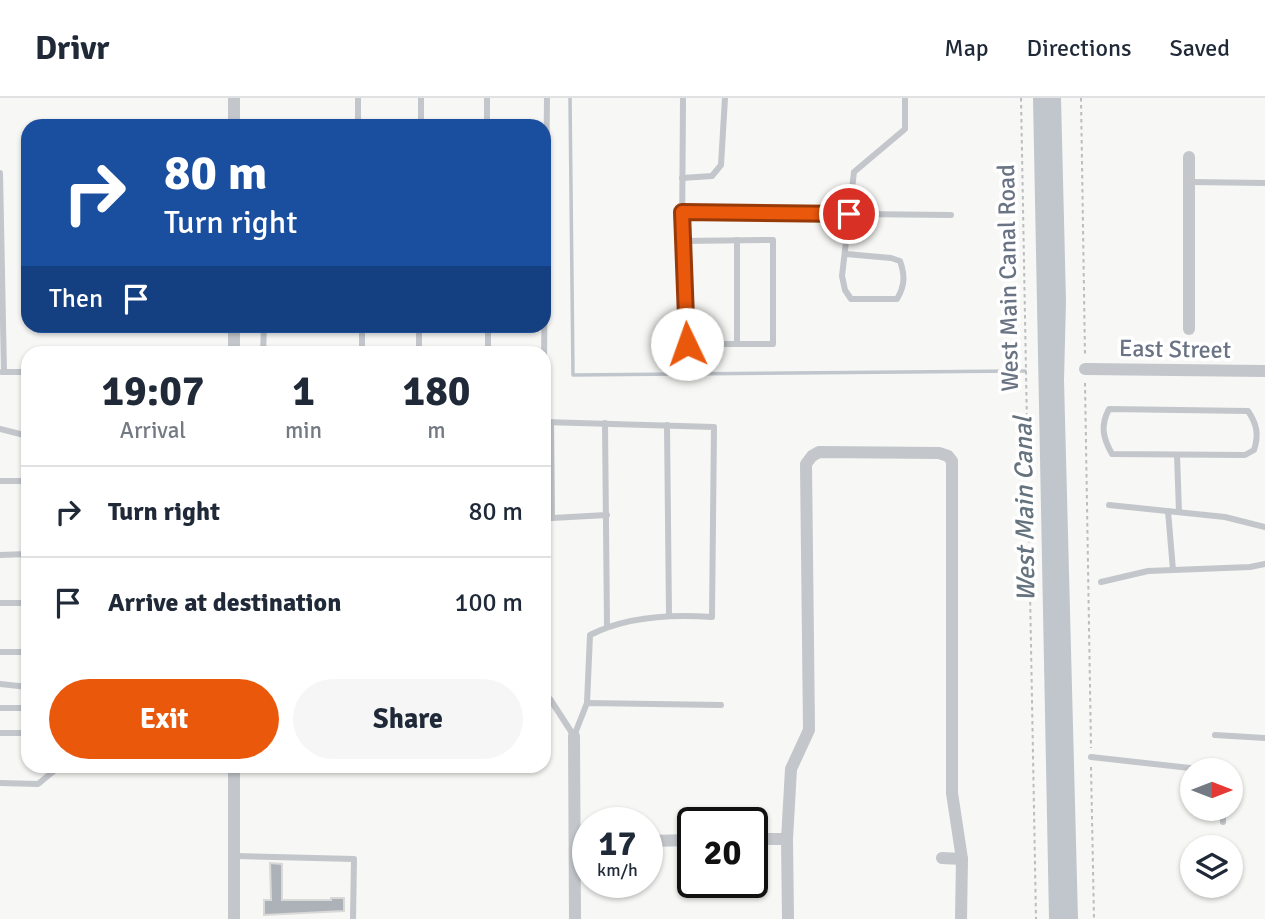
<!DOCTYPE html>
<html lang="en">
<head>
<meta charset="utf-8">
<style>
  body { margin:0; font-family:Signika,sans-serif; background:#f6f6f7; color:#1f2937; height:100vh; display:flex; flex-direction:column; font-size:26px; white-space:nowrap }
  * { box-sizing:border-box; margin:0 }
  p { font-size:23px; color:#747a83 }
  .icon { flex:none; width:38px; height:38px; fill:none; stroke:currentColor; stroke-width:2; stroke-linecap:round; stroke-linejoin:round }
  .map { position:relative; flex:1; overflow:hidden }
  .drawer { position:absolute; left:21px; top:248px; width:530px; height:427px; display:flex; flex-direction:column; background:#fff; border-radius:21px; box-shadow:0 2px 5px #0004 }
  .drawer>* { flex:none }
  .banner { position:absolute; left:21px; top:21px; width:530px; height:214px; border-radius:21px; box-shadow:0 2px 5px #0004; background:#1a4fa0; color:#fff; overflow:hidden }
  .needle { width:46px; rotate:90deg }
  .tools { position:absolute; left:1180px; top:660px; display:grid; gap:14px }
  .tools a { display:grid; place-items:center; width:63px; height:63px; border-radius:50%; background:#fff; box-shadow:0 2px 5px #0004; font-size:35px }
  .speed { position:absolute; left:572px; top:709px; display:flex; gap:14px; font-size:35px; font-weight:700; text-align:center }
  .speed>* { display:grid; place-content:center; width:91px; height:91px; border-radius:50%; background:#fff; box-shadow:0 2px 5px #0004; line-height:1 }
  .speed small { font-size:18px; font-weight:400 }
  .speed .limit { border:4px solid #111; border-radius:10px; background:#fff; color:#111 }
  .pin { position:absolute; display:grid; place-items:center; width:60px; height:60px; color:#fff; margin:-30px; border:4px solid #fff; border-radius:50%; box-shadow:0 2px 7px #0007 }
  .me { position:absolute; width:77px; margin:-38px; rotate:357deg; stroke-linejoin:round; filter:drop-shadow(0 0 5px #0008) }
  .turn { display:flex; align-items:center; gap:24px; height:147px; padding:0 28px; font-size:32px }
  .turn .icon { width:91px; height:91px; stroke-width:2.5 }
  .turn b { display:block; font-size:49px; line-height:60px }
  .then { display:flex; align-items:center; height:66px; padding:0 28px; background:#0003; gap:14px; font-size:26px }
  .eta { display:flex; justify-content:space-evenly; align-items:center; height:119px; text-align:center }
  .eta b { font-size:42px; font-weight:800; line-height:49px }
  .cta { display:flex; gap:14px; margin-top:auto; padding:14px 28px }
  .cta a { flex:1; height:80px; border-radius:42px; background:#ea580c; color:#fff; font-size:28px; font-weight:800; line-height:80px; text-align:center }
  .cta a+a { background:#f6f6f7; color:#1f2937 }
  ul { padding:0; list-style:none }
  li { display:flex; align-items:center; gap:21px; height:91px; padding:0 28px; border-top:2px solid #e0e1e3 }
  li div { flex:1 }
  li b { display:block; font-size:26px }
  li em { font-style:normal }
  header { display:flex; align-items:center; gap:42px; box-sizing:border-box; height:98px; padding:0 35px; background:#fff; border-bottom:2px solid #e0e1e3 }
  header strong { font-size:33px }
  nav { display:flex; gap:38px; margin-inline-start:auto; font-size:24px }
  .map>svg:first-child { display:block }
  .water { fill:#c0c6cc }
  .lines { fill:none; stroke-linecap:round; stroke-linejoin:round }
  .stream { stroke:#c0c6cc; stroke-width:3.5 }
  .building { fill:#adb2b8; stroke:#d9d9d7; stroke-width:2 }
  .path { stroke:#bbbdc0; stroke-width:2; stroke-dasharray:3.5 3.5; stroke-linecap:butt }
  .lane { stroke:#c3c6ca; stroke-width:6 }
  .street { stroke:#c3c6ca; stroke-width:12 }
  .route-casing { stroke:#983908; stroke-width:18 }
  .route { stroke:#ea580c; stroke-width:12 }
  .labels { text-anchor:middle; stroke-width:7; stroke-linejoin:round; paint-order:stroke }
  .street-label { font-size:24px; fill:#697383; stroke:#fff }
  .water-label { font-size:26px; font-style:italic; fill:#65737f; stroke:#fff }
</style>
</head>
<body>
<header>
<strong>Drivr</strong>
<nav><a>Map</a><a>Directions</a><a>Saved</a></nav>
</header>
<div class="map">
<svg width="1265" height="821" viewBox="0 0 1265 821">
  <rect width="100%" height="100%" fill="#f7f7f5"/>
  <polygon class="water" points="1033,0 1061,0 1066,203 1064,282 1078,821 1049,821"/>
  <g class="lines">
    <polyline class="stream" points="570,0 573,277 1025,273"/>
  </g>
  <polygon class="building" points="270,765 282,766 282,802 331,802 331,800 344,800 344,813 264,817 264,802 271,802"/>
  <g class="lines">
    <g class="path">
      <polyline points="1021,0 1036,821"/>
      <polyline points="1081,0 1085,258"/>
      <polyline points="1085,285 1091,650"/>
      <polyline points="1091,669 1094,821"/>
    </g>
    <g class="lane">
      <polyline points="358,0 358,28"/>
      <polyline points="487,0 487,28"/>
      <polyline points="421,28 421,0"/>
      <polyline points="0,75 4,274"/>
      <polyline points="682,80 712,78 721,67 725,0"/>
      <polyline points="1190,84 1265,85"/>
      <polyline points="682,114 951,117"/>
      <polyline points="737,142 737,246"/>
      <polyline points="682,143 773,142 773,246 687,246 682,143 683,0"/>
      <path d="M846 156 891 160 900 163C905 177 905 188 897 201H851L845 192 842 178 854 74 905 31V0"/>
      <polyline points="362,228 362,256"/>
      <polyline points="488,228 488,256"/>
      <polyline points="263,256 264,228"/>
      <polyline points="419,256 419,228"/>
      <polyline points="544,261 547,0"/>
      <polyline points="2,274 28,274"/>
      <path d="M1109 311 1248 313C1257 326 1259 337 1254 352L1245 357 1112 356C1103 340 1100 328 1109 311Z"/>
      <path d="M544 324 714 329 712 519C671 516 627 518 590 537L587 605"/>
      <polyline points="605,325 607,528"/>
      <polyline points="667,327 669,517"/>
      <polyline points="0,331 28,338"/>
      <polyline points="1177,357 1179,414"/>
      <polyline points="0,383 28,383"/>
      <polyline points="1109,407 1225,419 1265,429"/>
      <polyline points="1168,413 1173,472"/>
      <polyline points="544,419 552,420 551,324"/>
      <polyline points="552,420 607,417"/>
      <polyline points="0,457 28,456"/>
      <polyline points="1101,484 1148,473 1250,469 1265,466"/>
      <polyline points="0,505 28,505"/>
      <polyline points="0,554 28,554"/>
      <polyline points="0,586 28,589"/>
      <polyline points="544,601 550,601 574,638 587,605 721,607"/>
      <polyline points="0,610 28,610"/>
      <polyline points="0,635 28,635"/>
      <polyline points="1215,637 1265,640"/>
      <polyline points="1091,659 1208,672"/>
      <polyline points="105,668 234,672"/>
      <polyline points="0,685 38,686 60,668"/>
      <polyline points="1223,710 1223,724"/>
      <polyline points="235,758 354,761 353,821"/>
    </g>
    <g class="street">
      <polyline points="234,0 234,28"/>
      <polyline points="1189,59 1189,231"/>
      <polyline points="234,228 234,256"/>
      <polyline points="1085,271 1265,273"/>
      <polyline points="574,638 575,821"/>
      <polyline points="752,741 787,741"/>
      <polyline points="648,743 693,742"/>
      <polyline points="942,760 962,761 961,821"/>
      <polyline points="234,821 234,668"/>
      <polyline points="788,821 787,741 791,671 809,632 806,366 812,358 819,354 939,355 948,358 952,363 952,695 962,761"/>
    </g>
  </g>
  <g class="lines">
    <g class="route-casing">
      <polyline id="route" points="687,246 682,114 849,116"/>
    </g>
    <use href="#route" class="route"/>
  </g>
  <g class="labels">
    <g class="street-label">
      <text transform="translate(1008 180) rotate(-91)" y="8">West Main Canal Road</text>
      <text transform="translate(1175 251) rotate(1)" y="8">East Street</text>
    </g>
    <g class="water-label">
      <text transform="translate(1024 411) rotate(-91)" y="9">West Main Canal</text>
    </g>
  </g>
</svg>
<div class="tools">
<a><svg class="needle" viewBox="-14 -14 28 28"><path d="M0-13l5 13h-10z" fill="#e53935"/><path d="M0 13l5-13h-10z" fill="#747a83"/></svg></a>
<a><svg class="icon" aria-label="layers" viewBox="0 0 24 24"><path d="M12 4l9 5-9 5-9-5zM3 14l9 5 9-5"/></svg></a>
</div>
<div class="speed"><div>17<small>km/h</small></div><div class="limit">20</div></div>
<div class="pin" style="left:849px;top:116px;background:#d93025"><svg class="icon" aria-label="arrive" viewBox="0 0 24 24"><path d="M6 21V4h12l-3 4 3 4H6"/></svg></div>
<svg class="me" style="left:687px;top:246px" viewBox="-20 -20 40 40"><circle r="19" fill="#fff"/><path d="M0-13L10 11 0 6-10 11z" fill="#ea580c"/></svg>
<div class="banner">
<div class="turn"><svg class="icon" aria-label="right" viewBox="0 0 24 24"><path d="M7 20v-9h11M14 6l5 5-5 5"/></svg><div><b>80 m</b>Turn right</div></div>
<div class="then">Then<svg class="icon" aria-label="arrive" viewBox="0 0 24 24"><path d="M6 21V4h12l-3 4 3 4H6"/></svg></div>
</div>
<section class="drawer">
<div class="eta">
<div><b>19:07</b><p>Arrival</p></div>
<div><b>1</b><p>min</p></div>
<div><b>180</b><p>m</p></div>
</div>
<ul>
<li><svg class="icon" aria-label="right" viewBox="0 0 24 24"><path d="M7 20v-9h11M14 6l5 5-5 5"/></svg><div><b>Turn right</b></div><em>80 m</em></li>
<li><svg class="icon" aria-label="arrive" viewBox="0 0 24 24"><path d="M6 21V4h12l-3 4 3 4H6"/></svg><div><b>Arrive at destination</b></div><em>100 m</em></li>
</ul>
<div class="cta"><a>Exit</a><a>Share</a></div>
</section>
</div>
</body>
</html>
